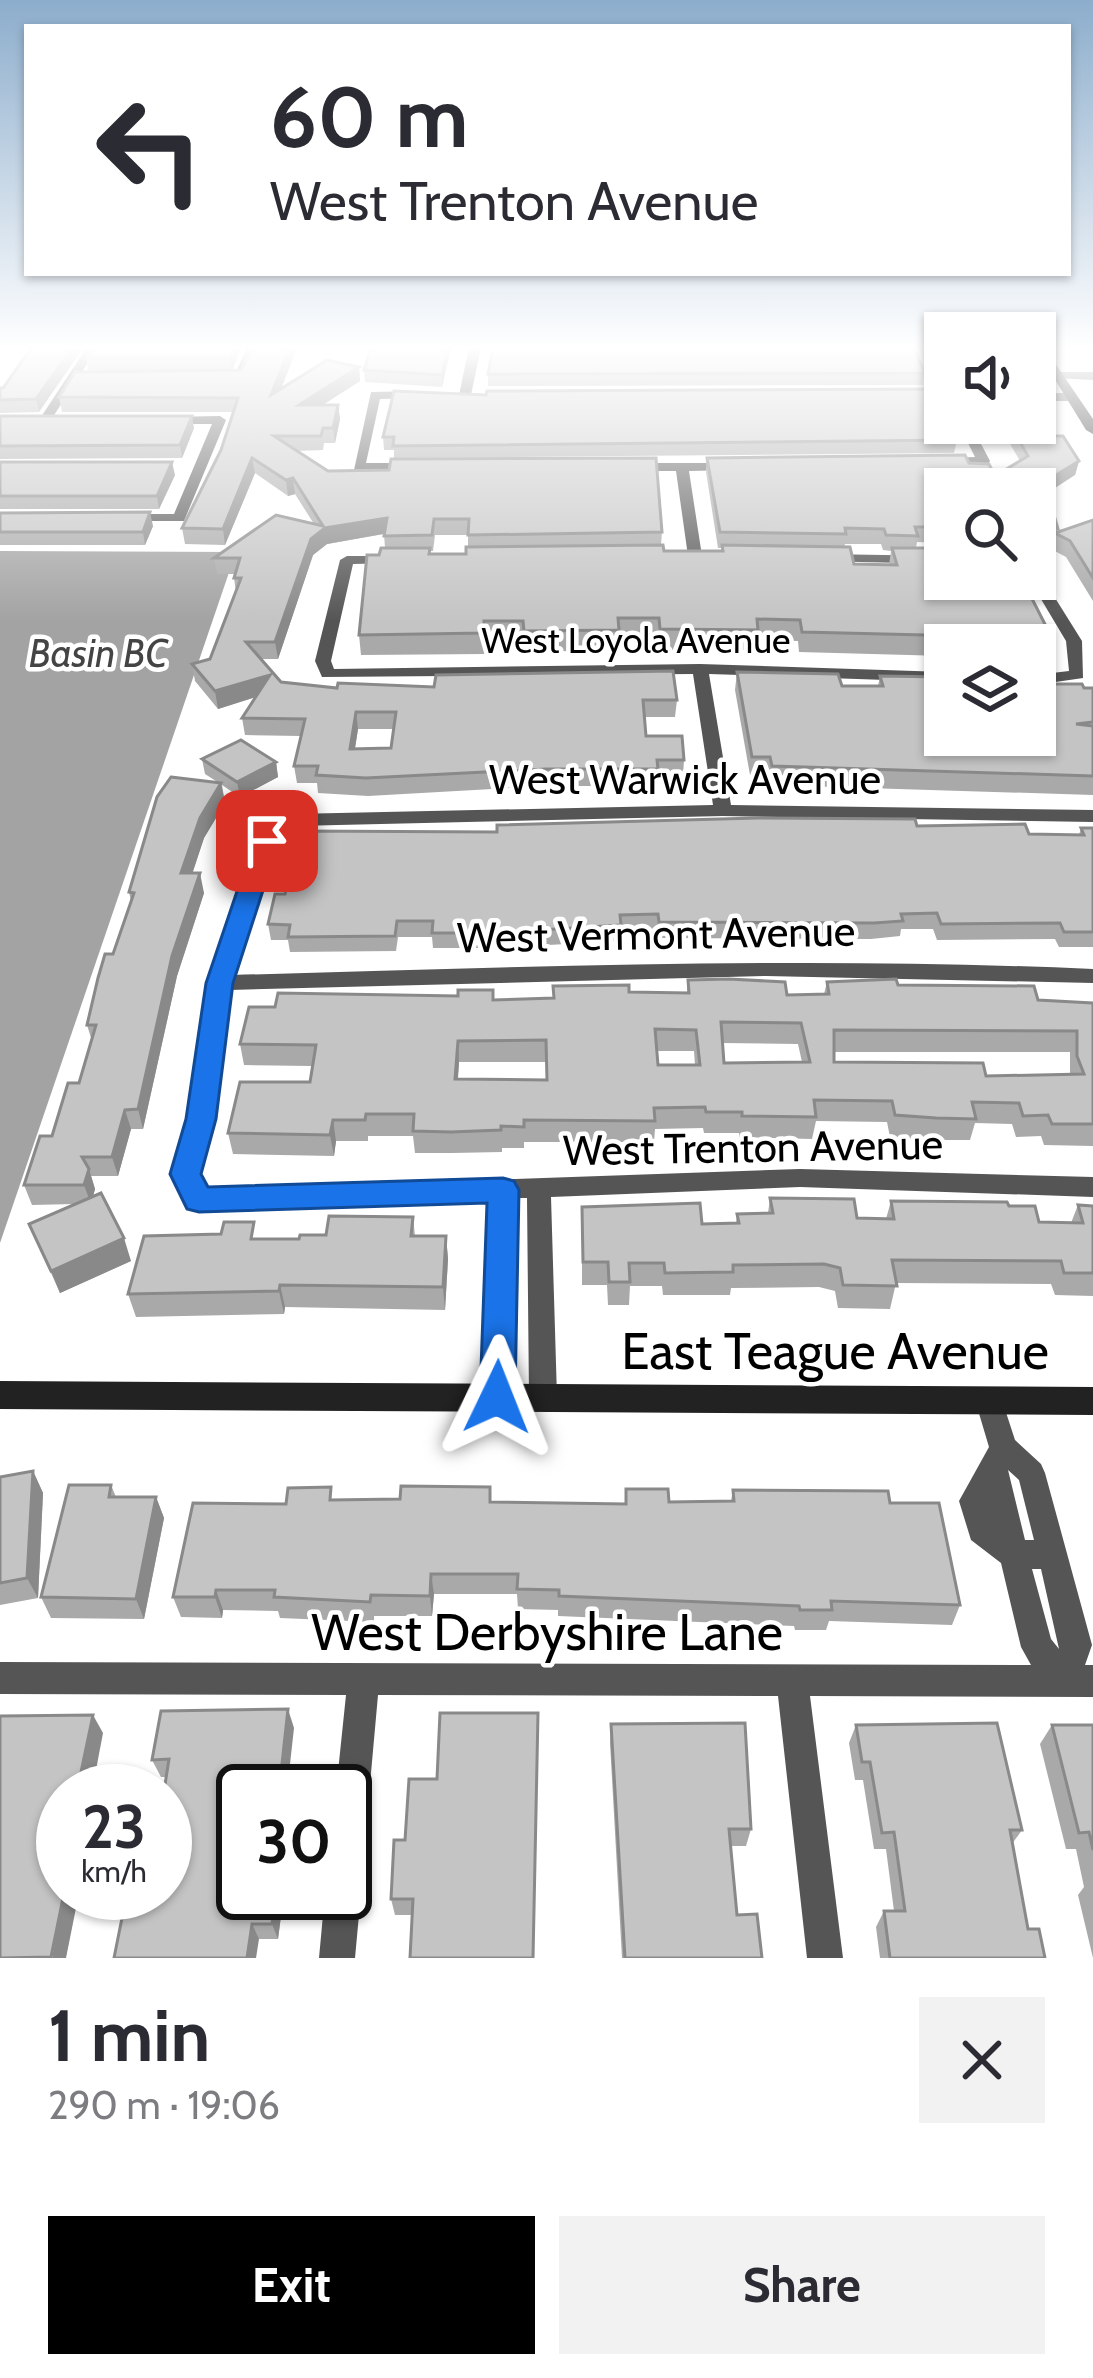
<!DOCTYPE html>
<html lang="en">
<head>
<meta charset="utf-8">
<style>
  body { margin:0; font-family:Cabin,sans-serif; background:#f2f2f3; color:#2b2b33; height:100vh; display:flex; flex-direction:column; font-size:45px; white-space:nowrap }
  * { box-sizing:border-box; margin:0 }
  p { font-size:39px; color:#7c7c81 }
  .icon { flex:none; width:66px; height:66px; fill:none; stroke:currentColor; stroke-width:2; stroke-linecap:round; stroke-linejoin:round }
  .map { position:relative; height:1958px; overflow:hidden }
  .sheet { display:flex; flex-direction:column; background:#fff; flex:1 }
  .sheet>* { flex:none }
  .guide { position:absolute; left:24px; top:24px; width:1047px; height:252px; border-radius:0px; box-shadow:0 3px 9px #0004; background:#fff; color:#2b2b33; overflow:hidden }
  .buttons { position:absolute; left:924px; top:312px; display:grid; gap:24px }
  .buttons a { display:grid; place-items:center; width:132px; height:132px; border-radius:0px; background:#fff; box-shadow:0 3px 9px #0004; font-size:60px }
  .speed { position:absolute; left:36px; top:1764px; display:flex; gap:24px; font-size:60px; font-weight:700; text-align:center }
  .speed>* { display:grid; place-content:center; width:156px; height:156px; border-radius:50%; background:#fff; box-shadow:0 3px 9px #0004; line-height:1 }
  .speed small { font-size:30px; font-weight:400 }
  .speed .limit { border:6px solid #111; border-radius:18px; background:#fff; color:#111 }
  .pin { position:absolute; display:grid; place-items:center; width:102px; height:102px; color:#fff; margin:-51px; border-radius:24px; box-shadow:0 6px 18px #0006 }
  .me { position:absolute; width:132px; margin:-66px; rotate:2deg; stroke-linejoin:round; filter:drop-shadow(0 0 9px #0008) }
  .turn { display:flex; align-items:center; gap:42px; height:252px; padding:0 48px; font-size:54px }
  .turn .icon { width:156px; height:156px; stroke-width:2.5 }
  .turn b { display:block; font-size:84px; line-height:102px }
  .round { display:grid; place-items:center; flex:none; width:126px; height:126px; border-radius:0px; background:#f2f2f3 }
  .summary { display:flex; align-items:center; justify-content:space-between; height:204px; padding:0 48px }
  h1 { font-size:72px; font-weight:700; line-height:90px }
  .button { display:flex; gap:24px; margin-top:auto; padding:24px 48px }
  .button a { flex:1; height:138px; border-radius:0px; background:#000; color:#fff; font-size:48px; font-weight:700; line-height:138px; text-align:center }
  .button a+a { background:#f2f2f3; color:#2b2b33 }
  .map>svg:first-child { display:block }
  .water { fill:#a3a3a3 }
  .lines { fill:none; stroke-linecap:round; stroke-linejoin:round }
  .street { fill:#555; fill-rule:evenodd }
  .secondary { fill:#222; fill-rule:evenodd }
  .wall { fill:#a9a9a9; fill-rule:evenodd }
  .shaded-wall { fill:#898989 }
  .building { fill:#c4c4c4; stroke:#898989; stroke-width:3; fill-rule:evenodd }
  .route { fill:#1a73e8; stroke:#114b97; stroke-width:3 }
  .labels { text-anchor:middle; stroke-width:9; stroke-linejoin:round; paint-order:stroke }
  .far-street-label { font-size:36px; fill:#000; stroke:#fff }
  .far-water-label { font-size:39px; font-style:italic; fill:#444; stroke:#fff }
  .street-label { font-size:42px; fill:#000; stroke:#fff }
  .near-street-label { font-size:51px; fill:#000; stroke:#fff }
</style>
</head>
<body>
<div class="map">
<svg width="1093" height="1958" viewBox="0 0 1093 1958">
  <rect width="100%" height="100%" fill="#fff"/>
  <polygon class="water" points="0,551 236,552 0,1243"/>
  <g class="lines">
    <g class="street">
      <polygon points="87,347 98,347 49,423 41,423 39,420"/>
      <path d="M247 347H258C249 367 248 384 224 380V376L235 374Z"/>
      <polygon points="469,347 481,347 471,395 465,399 459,395"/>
      <polygon points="923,347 935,347 945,372 945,397 905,397 899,393 905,389 944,389 939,386"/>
      <polygon points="1058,372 1093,372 1093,380 1054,378 1054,374"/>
      <polygon points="418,391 422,392 422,398 380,399 366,463 414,463 421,467 419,470 354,470 371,392"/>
      <polygon points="1035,393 1071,393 1077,397 1071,401 1035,401"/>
      <polygon points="166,417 220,416 226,420 184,521 122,521 120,518 127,514 174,514 212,424 170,424 164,420"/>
      <polygon points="958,423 970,423 990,461 988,464 938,465 936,462 943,458 975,457"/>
      <polygon points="732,463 739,467 737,470 689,471 702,556 695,560 688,556 676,471 631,471 624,467 631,463"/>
      <polygon points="823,554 945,556 945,564 818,561 818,555"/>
      <path d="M390 556 397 560 395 563 353 564 331 661 334 669 700 664 945 672V682L709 674 731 805 1093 810V822L723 816 295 826 286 829 276 842 233 975C520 967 806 956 1093 969V983L766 976 230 990 213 1119 198 1174 206 1190 800 1169 1093 1177V1197L800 1187 551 1197 557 1397 553 1406 543 1409 533 1406 529 1397 527 1198H515L512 1397 508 1406 498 1409 488 1406 484 1397 491 1199 199 1210 190 1207 174 1174 189 1119 209 983 258 841 272 821 293 814 713 805 693 674 322 677 315 661 340 560 347 556Z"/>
      <polygon points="1035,573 1042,577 1082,641 1083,678 1035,685 1035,675 1069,671 1066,641 1029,579 1035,579"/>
      <path d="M989 1388 999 1391 1015 1440 1041 1464 1045 1473 1092 1645 1085 1665H1093V1697L810 1696 843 1958H807L778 1696 378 1695 362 1873 357 1885 361 1893 355 1958H319L325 1893H345V1791H336L346 1695 0 1694V1662L1031 1665 1021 1647 1001 1563 971 1540 959 1501 989 1447 975 1400 979 1391ZM1008 1470 1019 1480 1034 1540H1025ZM1032 1569H1041L1059 1649 1051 1639Z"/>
    </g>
    <g class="secondary">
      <polygon points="1035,347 1044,347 1093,419 1093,434 1086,430"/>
      <polygon points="0,1381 1093,1387 1093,1415 0,1409"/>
    </g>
  </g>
  <g class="wall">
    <polygon points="32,347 39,412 0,413 0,388 3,388"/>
    <polygon points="242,347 232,370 88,370 86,358"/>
    <path d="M254 347H294L295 353 281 389 359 367 360 381 323 405H338L340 419 335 443H324L323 450 296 451 328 471 662 532 661 545 664 551H722V548H718L706 472 707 458 969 463 995 476 1020 461 1006 437H1000L992 423H1035L1079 461 1075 475 945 489V543L917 542 916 548 1052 638 1047 659 1035 658V645H945V656L799 652 798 641 757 640 756 650H658V639H619L618 650 524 652V641L485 642V654L361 655 359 635 379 555 385 548 384 534 327 544 313 555 278 659H260L281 682 337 688 677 700 675 717H644L646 736 684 760 683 777H658L657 786H546L368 796 318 793 317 783H297L294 766 301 736 245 735 242 718 255 697 218 709 195 681 192 664 210 659 236 592 234 578 235 574H217L214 558 314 524 295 494 288 496 255 473 225 545 185 544 182 528 221 450 233 412H62L59 397 241 370ZM435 535H468V547L466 554H431L430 551H433ZM845 544H881L883 550 891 551 889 565 854 564 844 547ZM358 729H394L391 748 355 749Z"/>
    <polygon points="451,347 442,387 365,382 364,370"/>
    <polygon points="925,373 923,385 488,386 488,374"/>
    <polygon points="0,416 194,428 182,458 0,459"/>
    <polygon points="383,437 957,440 954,453 394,458 394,450 384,450"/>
    <polygon points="0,462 175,475 159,509 0,509"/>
    <polygon points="1035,507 1058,529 1057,532 1093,520 1093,601 1066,557 1051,549 1052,544 1035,544"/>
    <polygon points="0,513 153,526 145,545 0,545"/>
    <polygon points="737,672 842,686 878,686 880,676 945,735 1084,688 1093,688 1093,795 770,785 768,775 750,775 735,690"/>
    <polygon points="202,759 276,762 278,777 240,797 222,785 225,803 204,838 192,873 204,893 177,976 143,1129 131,1129 118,1176 91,1176 95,1189 93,1196 131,1261 60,1293 29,1224 74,1204 32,1205 24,1185 79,1083 92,1041 87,1025 131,901 129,892 219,783 205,774"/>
    <polygon points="917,826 1029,834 1079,835 1081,828 1093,828 1093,947 1059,947 1055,939 937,940 933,929 901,929 900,936 871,939 658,938 657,930 621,930 620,941 493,948 433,948 432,937 398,937 396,951 290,952 288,940 271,940 268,924 285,894 497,832"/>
    <path d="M688 980 787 995 824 994 827 982 898 985 1062 1003 1093 1002V1146L1044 1145 1041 1136 1016 1137 1012 1124 975 1123 970 1140H930L890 1137 887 1122 816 1121 812 1139 739 1137V1133H704L703 1128 655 1129 654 1142H524V1148H502V1152L452 1153H415L413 1136H368V1141H336L334 1156 233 1154 228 1133 310 1082 312 1066 244 1065 240 1044 275 1007 554 998 629 992 687 993ZM722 1043 798 1044 802 1062 724 1063ZM657 1051H694L695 1065H658ZM834 1052H1070V1074L986 1076 834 1062ZM459 1062H546L547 1080 458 1079Z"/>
    <polygon points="770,1198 857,1218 886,1219 891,1201 1009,1206 1039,1222 1071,1223 1078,1205 1093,1206 1093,1296 1055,1295 1051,1284 896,1283 890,1309 838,1308 835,1291 819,1287 731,1288 730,1295 663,1295 662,1286 630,1286 629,1305 608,1305 607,1285 582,1285 582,1207 702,1224 736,1223 737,1214 768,1213"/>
    <polygon points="413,1217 415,1236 446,1236 448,1259 445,1310 285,1307 284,1314 136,1317 128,1294 221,1234 258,1239 299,1239"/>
    <polygon points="33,1471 43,1493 38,1598 0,1605 0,1477"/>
    <polygon points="111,1485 116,1497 156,1497 164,1518 144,1619 51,1618 41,1597"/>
    <polygon points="626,1489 669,1502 731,1501 733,1490 890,1503 960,1605 952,1625 829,1621 826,1630 795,1630 794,1626 558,1616 558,1610 518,1609 517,1594 434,1594 432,1616 374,1616 374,1622 280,1618 278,1611 223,1610 222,1618 181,1617 173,1597 286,1504 333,1500 625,1504"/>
    <polygon points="538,1713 412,1915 395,1915 391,1899 405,1840 437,1779"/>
    <polygon points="611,1724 751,1829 746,1846 730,1846 737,1915 762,1958 622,1958 610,1743"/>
    <polygon points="856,1725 1022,1830 1012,1844 1028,1929 1045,1958 880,1958 876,1927 884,1911 894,1911 886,1849 874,1849 863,1780 855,1780 849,1743"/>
    <polygon points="1052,1725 1093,1725 1093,1958 1078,1895 1084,1887 1076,1849 1066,1849 1040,1744"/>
    <polygon points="294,1728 243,1791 243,1848 239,1874 243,1893 284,1893 278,1939 259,1939 165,1893 166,1777 161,1777 152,1760"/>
  </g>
  <g class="shaded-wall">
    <polygon points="73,347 84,347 39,412 36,399"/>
    <polygon points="235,347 242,347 232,370 230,358"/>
    <polygon points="290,347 294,347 295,353 273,409 271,395"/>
    <polygon points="448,347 451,347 442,387 442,375"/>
    <polygon points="359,367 360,381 300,419 299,405"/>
    <polygon points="338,405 340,419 335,443 333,428"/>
    <polygon points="192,416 194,428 182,458 180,445"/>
    <polygon points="252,458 255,473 225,545 223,529"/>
    <polygon points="1079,461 1075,475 1035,501 1035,489 1033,489"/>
    <polygon points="172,462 175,475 159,509 157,496"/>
    <polygon points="293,478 295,494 288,496 286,480"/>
    <polygon points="150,512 153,526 145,545 143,532"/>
    <polygon points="387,518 388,533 327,544 313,555 278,659 275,642 311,539 325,528"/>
    <polygon points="270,675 272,692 218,709 215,691"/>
    <polygon points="356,712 358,729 352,766 350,749"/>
    <polygon points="276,762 278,777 240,797 237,782"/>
    <polygon points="221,783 225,803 204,838 186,893 181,873 200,818"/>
    <polygon points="200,873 204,893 177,976 143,1129 138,1109 172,956"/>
    <polygon points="458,1041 459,1062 456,1100 455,1079"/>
    <polygon points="125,1110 131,1129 118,1176 112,1157"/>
    <polygon points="333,1120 336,1141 334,1156 330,1135"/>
    <polygon points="89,1169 95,1189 91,1204 84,1185"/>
    <polygon points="446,1236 448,1259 445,1310 443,1287"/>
    <polygon points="124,1238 131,1261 60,1293 51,1271"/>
    <polygon points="280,1285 285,1307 284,1314 279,1291"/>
    <polygon points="33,1471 43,1493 38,1598 27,1578"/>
    <polygon points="156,1497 164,1518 144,1619 136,1599"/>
    <polygon points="431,1574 434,1594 432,1616 430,1596"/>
    <polygon points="216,1590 223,1610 222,1618 215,1597"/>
    <polygon points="288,1709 294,1728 287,1791 279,1791"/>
    <polygon points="93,1715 103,1733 92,1791 77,1791"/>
    <polygon points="238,1816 243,1827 243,1848 237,1890 229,1874"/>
    <polygon points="64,1893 79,1893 66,1958 52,1958"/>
    <polygon points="276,1893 284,1893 278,1939 272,1924"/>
    <polygon points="252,1924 259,1939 256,1958 247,1958"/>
  </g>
  <g class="building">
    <polygon points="32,347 73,347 36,399 0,400 0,388 3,388"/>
    <polygon points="93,347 235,347 230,358 86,358"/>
    <path d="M254 347H290L271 395 327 360 359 367 299 405H338L333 428H323L321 436H274L328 471 389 470 391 459 656 458 662 532 468 535 469 519H434L432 535 384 536 387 518 325 528 311 539 275 642H246L281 682 337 688 338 683 434 687 436 675 673 671 677 700H643L646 736H682L684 760H657L658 769H546L366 778 316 775 318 766H294L305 719 242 718 270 675 215 691 192 664 210 659 241 578H234L240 558H214L276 515 323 526 293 478 286 480 252 458 223 529 182 528 221 450 238 398 59 397 75 372 241 370ZM356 712H396L391 748 350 749Z"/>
    <polygon points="371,347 448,347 442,375 364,370"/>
    <polygon points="493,347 913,347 925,373 488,374"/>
    <polygon points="933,389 945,415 945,423 949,423 957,440 393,446 394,437 383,437 394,391 486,395 487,391"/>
    <polygon points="1035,410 1052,436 1063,436 1079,461 1033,489 945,489 945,527 915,527 918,536 886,535 884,529 845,528 846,534 720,532 707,458 965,455 969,463 989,464 995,476 1028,456 1009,423 1035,423"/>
    <polygon points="0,416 192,416 180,445 0,446"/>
    <polygon points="0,462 172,462 157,496 0,496"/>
    <polygon points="1035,507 1052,508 1058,529 1035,528"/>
    <polygon points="150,512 143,532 0,532 0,513"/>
    <polygon points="1093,520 1093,578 1070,541 1055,533"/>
    <polygon points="663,545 664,551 723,551 722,545 850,547 854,564 897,565 892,548 926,548 929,558 945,558 945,579 1022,579 1052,638 802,632 800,620 757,619 758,630 660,629 659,618 618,618 619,630 524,631 523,621 484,621 484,633 359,635 367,555 379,555 381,548 430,548 429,554 466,554 466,547"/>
    <polygon points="737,672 838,674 842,686 883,686 880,676 945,677 945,735 1035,735 1035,684 1082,684 1084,688 1093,688 1093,722 1076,724 1093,726 1093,776 772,766 770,757 752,757"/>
    <polygon points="241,740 276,762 237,782 202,759"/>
    <polygon points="171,777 221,783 200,818 181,873 200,873 172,956 138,1109 125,1110 112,1157 82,1157 89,1169 84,1185 24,1185 40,1136 52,1136 68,1083 79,1083 96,1025 87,1025 98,978 105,954 113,954 134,893 129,892 157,797"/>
    <polygon points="757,818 915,819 917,826 1025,824 1029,834 1084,835 1081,828 1093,828 1093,932 1064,932 1060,923 941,924 937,913 901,914 903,921 874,923 659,922 658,914 620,915 621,925 493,933 432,933 433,921 397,921 395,936 288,937 290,925 268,924 275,894 285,894 300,831 497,832 497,825"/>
    <path d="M729 979 785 982 787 995 829 994 827 982 896 979 898 985 1034 986 1038 1000 1093 1003V1124H1052L1048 1115 1023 1116 1019 1103 972 1102 976 1119 936 1118 895 1115 892 1101 814 1100 816 1117 742 1116V1112H706L705 1107 654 1108 655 1121 524 1120V1127L501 1126V1130L451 1132 413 1131 414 1114H366L365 1120H333L330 1135 228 1133 240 1082H310L316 1045 240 1044 249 1007H275L278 993 458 996V990H493V1000L554 998 553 986 629 985V992L689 993 688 980ZM721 1022 801 1023 810 1062 724 1063ZM655 1029 696 1030 700 1065H658ZM834 1030 1077 1031V1056L1084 1074 986 1076 983 1063 834 1062ZM546 1040 547 1080 455 1079 458 1041Z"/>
    <polygon points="101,1193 124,1238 51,1271 29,1224"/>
    <polygon points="770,1198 854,1199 857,1218 894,1219 891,1201 1007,1202 1009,1206 1035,1206 1039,1222 1083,1223 1078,1205 1093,1206 1093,1273 1064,1273 1061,1261 892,1260 897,1286 843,1285 840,1268 824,1264 733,1265 733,1272 665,1273 664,1263 629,1263 630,1282 609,1282 608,1262 583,1262 582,1207 700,1203 702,1224 739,1223 737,1214 773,1213"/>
    <polygon points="329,1216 413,1217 411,1236 446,1236 443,1287 280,1285 279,1291 128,1294 144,1236 221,1234 224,1222 254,1222 251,1239 299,1239 300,1235 326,1235"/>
    <polygon points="33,1471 27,1578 0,1583 0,1477"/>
    <polygon points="69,1485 111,1485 109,1497 156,1497 136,1599 41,1597"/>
    <polygon points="401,1486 490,1487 490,1502 626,1504 626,1489 668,1489 669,1502 734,1501 733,1490 888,1491 890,1503 939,1503 960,1605 831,1601 832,1610 800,1610 799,1606 559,1596 559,1590 517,1589 518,1574 431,1574 430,1596 371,1595 370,1602 274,1597 275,1590 216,1590 215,1597 173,1597 193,1503 286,1504 288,1488 331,1487 330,1500 400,1499"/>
    <polygon points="288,1709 279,1791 243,1791 243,1816 238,1816 229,1874 243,1874 243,1893 276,1893 272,1924 252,1924 247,1958 114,1958 127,1893 165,1893 164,1791 169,1759 152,1760 161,1711"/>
    <polygon points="440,1713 538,1713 533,1958 410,1958 413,1899 391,1899 394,1840 405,1840 409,1779 437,1779"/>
    <polygon points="93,1715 77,1791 63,1791 64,1893 51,1957 0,1958 0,1716"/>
    <polygon points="745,1723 751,1829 729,1829 737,1915 757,1914 762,1958 625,1958 611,1724"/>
    <polygon points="997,1723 1022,1830 1010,1830 1028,1929 1039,1929 1045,1958 890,1958 884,1911 905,1911 894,1832 882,1833 870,1762 862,1762 856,1725"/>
    <polygon points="1052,1725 1093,1725 1093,1850 1089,1832 1079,1833"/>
  </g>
  <linearGradient id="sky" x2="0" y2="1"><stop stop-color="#8cadcc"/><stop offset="0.56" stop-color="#fff"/><stop offset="1" stop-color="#fff" stop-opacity="0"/></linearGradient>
  <rect width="1093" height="621" fill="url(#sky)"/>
  <polygon class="route" points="267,833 279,841 233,983 216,1119 201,1174 208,1187 503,1178 514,1181 519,1190 515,1397 510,1409 497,1413 485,1409 480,1397 487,1203 199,1212 187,1209 170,1174 186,1119 206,983 254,841"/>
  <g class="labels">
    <g class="far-street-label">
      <text x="636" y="653">West Loyola Avenue</text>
    </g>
    <g class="far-water-label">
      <text x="98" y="667">Basin BC</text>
    </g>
    <g class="street-label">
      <text x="685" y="794">West Warwick Avenue</text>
      <text transform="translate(656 934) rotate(-1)" y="15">West Vermont Avenue</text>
      <text transform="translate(753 1147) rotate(-1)" y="15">West Trenton Avenue</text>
    </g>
    <g class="near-street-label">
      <text x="835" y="1369">East Teague Avenue</text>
      <text x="547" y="1650">West Derbyshire Lane</text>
    </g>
  </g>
</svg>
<div class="buttons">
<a><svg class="icon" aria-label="sound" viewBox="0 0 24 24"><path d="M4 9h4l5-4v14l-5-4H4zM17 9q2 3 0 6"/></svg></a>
<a><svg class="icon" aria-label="search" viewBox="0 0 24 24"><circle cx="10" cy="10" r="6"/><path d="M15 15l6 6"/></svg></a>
<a><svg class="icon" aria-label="layers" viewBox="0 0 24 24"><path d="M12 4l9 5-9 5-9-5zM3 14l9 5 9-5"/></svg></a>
</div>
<div class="speed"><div>23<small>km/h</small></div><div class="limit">30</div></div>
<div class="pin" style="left:267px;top:841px;background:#d93025"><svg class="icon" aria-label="arrive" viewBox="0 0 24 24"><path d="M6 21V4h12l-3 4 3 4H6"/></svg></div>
<svg class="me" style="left:497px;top:1397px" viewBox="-20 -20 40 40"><path d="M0-17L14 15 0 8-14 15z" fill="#1a73e8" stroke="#fff" stroke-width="4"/></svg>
<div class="guide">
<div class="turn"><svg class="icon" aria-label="left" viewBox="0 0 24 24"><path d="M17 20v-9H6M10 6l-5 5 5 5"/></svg><div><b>60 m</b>West Trenton Avenue</div></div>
</div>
</div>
<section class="sheet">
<div class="summary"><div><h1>1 min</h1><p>290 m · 19:06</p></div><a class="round"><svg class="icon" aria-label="close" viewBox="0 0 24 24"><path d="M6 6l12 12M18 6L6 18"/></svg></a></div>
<div class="button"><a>Exit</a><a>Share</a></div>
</section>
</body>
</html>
